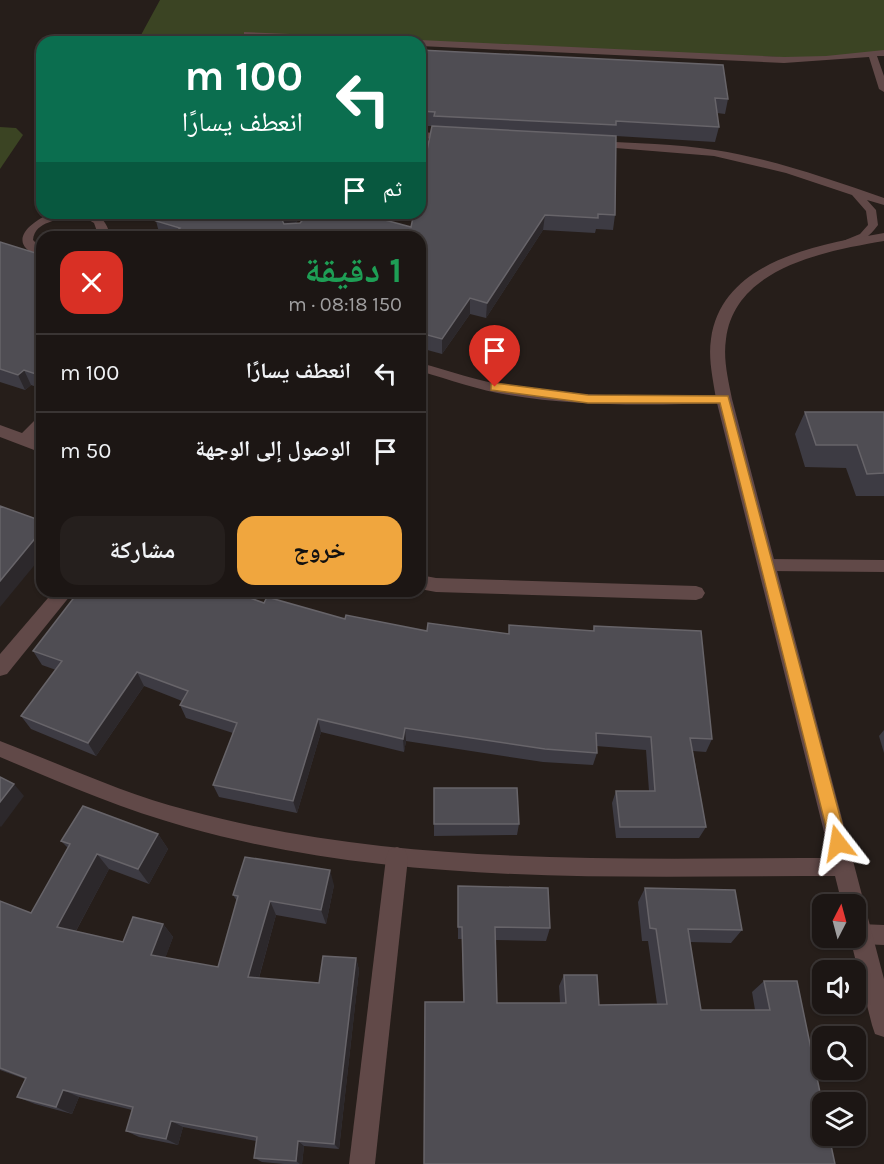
<!DOCTYPE html>
<html lang="ar">
<head>
<meta charset="utf-8">
<style>
  body { margin:0; font-family:Karla,"Noto Naskh Arabic",sans-serif; background:#251f1d; color:#f1f3f6; direction:rtl; height:100vh; display:flex; flex-direction:column; font-size:22px; white-space:nowrap }
  * { box-sizing:border-box; margin:0 }
  p { font-size:20px; color:#a09fa0 }
  .icon { flex:none; width:33px; height:33px; fill:none; stroke:currentColor; stroke-width:2; stroke-linecap:round; stroke-linejoin:round }
  .map { position:relative; flex:1; overflow:hidden; direction:ltr }
  .details { position:absolute; left:36px; top:231px; width:390px; height:366px; display:flex; flex-direction:column; background:#1c1614; border-radius:18px; box-shadow:0 2px 4px #0004,0 0 0 2px #3a3534; direction:rtl }
  .details>* { flex:none }
  .guide { position:absolute; left:36px; top:36px; width:390px; height:183px; border-radius:18px; box-shadow:0 2px 4px #0004,0 0 0 2px #3a3534; direction:rtl; background:#0b6e4f; color:#fff; overflow:hidden }
  .needle { width:39px; rotate:6deg }
  .fabs { position:absolute; left:812px; top:894px; display:grid; gap:12px }
  .fabs a { display:grid; place-items:center; width:54px; height:54px; border-radius:12px; background:#1c1614; box-shadow:0 2px 4px #0004,0 0 0 2px #3a3534; font-size:30px }
  .pin { position:absolute; display:grid; place-items:center; width:51px; height:51px; color:#fff; margin:-62px -26px; border-radius:50% 50% 50% 0; rotate:-45deg; box-shadow:0 0 6px #0007 }
  .pin .icon { rotate:45deg }
  .me { position:absolute; width:66px; margin:-33px; rotate:346deg; stroke-linejoin:round; filter:drop-shadow(0 0 4px #0008) }
  .turn { display:flex; align-items:center; gap:21px; height:126px; padding:0 24px; font-size:27px }
  .turn .icon { width:78px; height:78px; stroke-width:2.5 }
  .turn b { display:block; font-size:42px; line-height:51px }
  .then { display:flex; align-items:center; height:57px; padding:0 24px; background:#0003; gap:12px; font-size:22px }
  .round { display:grid; place-items:center; flex:none; width:63px; height:63px; border-radius:18px; background:#251f1d }
  .summary { display:flex; align-items:center; justify-content:space-between; height:102px; padding:0 24px }
  h1 { font-size:36px; font-weight:700; line-height:45px; color:#1e9e55 }
  .button { display:flex; gap:12px; margin-top:auto; padding:12px 24px }
  .button a { flex:1; height:69px; border-radius:18px; background:#f0a63e; color:#111; font-size:24px; font-weight:700; line-height:69px; text-align:center }
  .button a+a { background:#251f1d; color:#f1f3f6 }
  ul { padding:0; list-style:none }
  li { display:flex; align-items:center; gap:18px; height:78px; padding:0 24px; border-top:2px solid #3a3534 }
  li div { flex:1 }
  li b { display:block; font-size:22px }
  li em { font-style:normal }
  .map>svg:first-child { display:block }
  .green { fill:#3b4423 }
  .lines { fill:none; stroke-linecap:round; stroke-linejoin:round }
  .service { fill:#614948; fill-rule:evenodd }
  .pedestrian { fill:#614948; fill-rule:evenodd }
  .minor { fill:#614948; fill-rule:evenodd }
  .wall { fill:#3d3b43 }
  .shaded-wall { fill:#2c282b }
  .building { fill:#4f4d53; stroke:#676469; stroke-width:1.5 }
  .route { fill:#f0a63e; stroke:#9c6c28; stroke-width:1.5 }
</style>
</head>
<body>
<div class="map">
<svg width="884" height="1164" viewBox="0 0 884 1164">
  <rect width="100%" height="100%" fill="#261e1a"/>
  <g class="green">
    <polygon points="160,0 884,0 884,53 826,59 420,42 342,42 141,35"/>
    <polygon points="0,127 16,128 23,135 0,169"/>
  </g>
  <g class="lines">
    <g class="service">
      <polygon points="244,32 408,39 412,42 355,42 247,37 244,36"/>
      <polygon points="420,40 784,57 826,56 884,50 884,56 877,56 884,76 884,92 879,89 869,57 784,63 420,46 420,42 416,42"/>
      <polygon points="420,132 451,134 456,137 451,140 420,138"/>
      <path d="M595 141C635 143 675 144 715 150 773 159 829 179 884 198V205L867 200 876 210 878 225C870 236 858 247 843 245V241L860 234 868 225 866 211 852 195 786 173 714 156 591 146V142Z"/>
      <path d="M53 213H72C60 222 35 220 33 240L42 249V257C4 245 29 221 53 213Z"/>
      <path d="M77 213C98 213 104 215 111 237H99L94 223Z"/>
      <path d="M420 363C450 371 478 381 509 386 580 398 652 396 724 395L730 399 724 403C652 405 580 407 509 395 478 390 450 380 420 371Z"/>
      <polygon points="768,559 884,560 884,572 768,571 763,569 761,565 763,561"/>
      <path d="M0 741C63 765 121 793 187 810 400 868 625 858 844 858L850 861 853 867 850 873 844 876C625 876 399 887 186 827 122 809 61 783 0 757Z"/>
      <polygon points="860,924 884,925 884,945 860,944 853,941 855,927"/>
    </g>
    <g class="pedestrian">
      <polygon points="42,417 42,433 36,439 42,441 42,453 0,437 0,425 22,433 36,419"/>
      <polygon points="420,575 436,578 696,586 702,588 705,593 702,598 696,600 436,592 420,589"/>
      <polygon points="54,591 74,591 7,674 0,676 0,654"/>
      <polygon points="397,847 405,850 408,858 375,1164 349,1164 386,858 389,850"/>
    </g>
    <path class="minor" d="M884 233V241C826 251 735 267 726 339 723 359 728 379 732 399L884 979V1037L875 1034 872 1025 850 938H855V904H842L716 399C713 379 708 359 711 339 722 260 820 244 884 233Z"/>
  </g>
  <g class="wall">
    <polygon points="420,50 728,99 725,114 717,113 719,127 715,142 616,136 615,215 613,230 596,229 595,233 543,230 486,318 470,314 442,354 420,348 420,237 165,237 160,236 156,221 301,217 295,224 411,227 432,126 420,126"/>
    <polygon points="0,242 42,255 42,389 31,385 25,390 0,382"/>
    <polygon points="805,412 884,412 884,496 856,496 846,468 805,467 795,434"/>
    <polygon points="264,603 345,619 427,631 508,634 593,631 594,626 712,739 706,752 693,751 706,827 699,838 616,838 612,803 616,791 649,791 646,750 596,746 597,753 593,765 543,762 406,741 404,752 321,732 297,813 219,797 213,785 233,733 186,718 180,705 182,701 144,686 96,756 31,729 21,716 56,670 42,665 33,651"/>
    <polygon points="884,730 884,753 879,736"/>
    <polygon points="434,788 519,824 517,835 434,836"/>
    <polygon points="158,834 168,849 149,884 109,869 76,931 123,942 163,924 173,937 165,958 218,967 237,901 233,895 334,885 326,924 276,915 259,978 319,983 356,958 359,970 339,1149 304,1146 302,1164 284,1164 262,1162 254,1158 256,1141 183,1127 178,1145 139,1137 126,1131 132,1110 79,1097 72,1114 35,1104 17,1097 25,1079 0,1070 0,901 31,913 68,848 61,841"/>
    <polygon points="458,886 550,928 546,941 495,940 497,1003 560,1003 559,986 564,975 599,1005 657,1004 648,941 642,941 638,902 645,888 742,930 731,943 690,942 701,1010 755,1010 752,992 764,981 835,1164 463,1002 462,939 458,939"/>
  </g>
  <g class="shaded-wall">
    <polygon points="289,213 301,213 301,217 284,235 282,220"/>
    <polygon points="545,215 543,230 486,318 487,303"/>
    <polygon points="470,298 470,314 442,354 442,339"/>
    <polygon points="24,370 31,385 25,390 18,375"/>
    <polygon points="42,530 42,556 0,607 0,581"/>
    <polygon points="137,672 144,686 96,756 88,743"/>
    <polygon points="318,719 321,732 297,813 293,801"/>
    <polygon points="405,728 406,741 404,752 403,739"/>
    <polygon points="14,784 24,796 1,827 0,826 0,802"/>
    <polygon points="158,834 168,849 149,884 138,869"/>
    <polygon points="97,854 109,869 71,940 57,927"/>
    <polygon points="330,870 334,885 326,924 321,910"/>
    <polygon points="270,901 276,915 256,988 248,977"/>
    <polygon points="163,924 173,937 162,967 151,955"/>
    <polygon points="356,958 359,970 339,1149 334,1144"/>
    <polygon points="63,1090 79,1097 72,1114 56,1107"/>
    <polygon points="171,1121 183,1127 178,1145 166,1139"/>
    <polygon points="298,1141 304,1146 302,1164 300,1164 296,1161"/>
  </g>
  <g class="building">
    <polygon points="132,37 243,42 114,42 116,39 130,40"/>
    <polygon points="420,50 723,65 728,99 715,98 719,127 616,121 616,125 434,116 435,112 420,111"/>
    <polygon points="432,126 616,136 615,215 598,214 598,218 545,215 487,303 470,298 442,339 420,333 420,237 242,237 231,234 228,237 170,237 180,228 156,221 164,213 289,213 282,220 284,224 300,223 309,213 339,213 343,214 344,213 359,213 411,227 414,213 420,213 420,184"/>
    <polygon points="0,242 42,255 42,376 24,370 18,375 0,369"/>
    <polygon points="805,412 884,412 884,473 867,474 857,445 816,445"/>
    <polygon points="0,506 42,521 42,530 0,581"/>
    <polygon points="79,591 231,591 264,603 267,597 345,619 346,615 427,631 428,623 509,634 509,625 594,631 594,626 701,631 712,739 690,738 706,827 620,827 616,791 655,791 651,737 596,733 597,753 545,749 405,728 403,739 318,719 293,801 213,785 237,723 180,705 188,691 137,672 88,743 21,716 62,661 33,651"/>
    <polygon points="0,777 14,784 0,802"/>
    <polygon points="434,788 517,788 519,824 434,824"/>
    <polygon points="83,806 158,834 138,869 97,854 57,927 123,942 133,917 163,924 151,955 218,967 238,896 233,895 245,857 330,870 321,910 270,901 248,977 319,983 323,956 356,958 334,1144 298,1141 296,1161 254,1158 257,1137 171,1121 166,1139 126,1131 133,1107 63,1090 56,1107 17,1097 26,1078 0,1068 0,901 31,913 70,844 61,841"/>
    <polygon points="458,886 548,888 550,928 495,927 497,1003 566,1003 564,975 597,975 599,1005 667,1004 656,929 650,928 645,888 735,890 742,930 688,929 701,1010 770,1010 764,981 797,981 822,1102 822,1136 829,1136 835,1164 424,1164 425,1002 464,1002 462,927 458,927"/>
  </g>
  <polygon class="route" points="495,383 588,395 728,396 847,843 844,849 838,851 833,849 830,843 720,403 588,403 491,390 491,384"/>
</svg>
<div class="fabs">
<a><svg class="needle" viewBox="-14 -14 28 28"><path d="M0-13l5 13h-10z" fill="#e53935"/><path d="M0 13l5-13h-10z" fill="#a09fa0"/></svg></a>
<a><svg class="icon" aria-label="sound" viewBox="0 0 24 24"><path d="M4 9h4l5-4v14l-5-4H4zM17 9q2 3 0 6"/></svg></a>
<a><svg class="icon" aria-label="search" viewBox="0 0 24 24"><circle cx="10" cy="10" r="6"/><path d="M15 15l6 6"/></svg></a>
<a><svg class="icon" aria-label="layers" viewBox="0 0 24 24"><path d="M12 4l9 5-9 5-9-5zM3 14l9 5 9-5"/></svg></a>
</div>
<div class="pin" style="left:495px;top:387px;background:#d93025"><svg class="icon" aria-label="arrive" viewBox="0 0 24 24"><path d="M6 21V4h12l-3 4 3 4H6"/></svg></div>
<svg class="me" style="left:838px;top:843px" viewBox="-20 -20 40 40"><path d="M0-17L14 15 0 8-14 15z" fill="#f0a63e" stroke="#fff" stroke-width="4"/></svg>
<div class="guide">
<div class="turn"><svg class="icon" aria-label="left" viewBox="0 0 24 24"><path d="M17 20v-9H6M10 6l-5 5 5 5"/></svg><div><b>100 m</b>انعطف يسارًا</div></div>
<div class="then">ثم<svg class="icon" aria-label="arrive" viewBox="0 0 24 24"><path d="M6 21V4h12l-3 4 3 4H6"/></svg></div>
</div>
<section class="details">
<div class="summary"><div><h1>1 دقيقة</h1><p>150 m · 08:18</p></div><a class="round" style="background:#d93025;color:#fff"><svg class="icon" aria-label="close" viewBox="0 0 24 24"><path d="M6 6l12 12M18 6L6 18"/></svg></a></div>
<ul>
<li><svg class="icon" aria-label="left" viewBox="0 0 24 24"><path d="M17 20v-9H6M10 6l-5 5 5 5"/></svg><div><b>انعطف يسارًا</b></div><em>100 m</em></li>
<li><svg class="icon" aria-label="arrive" viewBox="0 0 24 24"><path d="M6 21V4h12l-3 4 3 4H6"/></svg><div><b>الوصول إلى الوجهة</b></div><em>50 m</em></li>
</ul>
<div class="button"><a>خروج</a><a>مشاركة</a></div>
</section>
</div>
</body>
</html>
